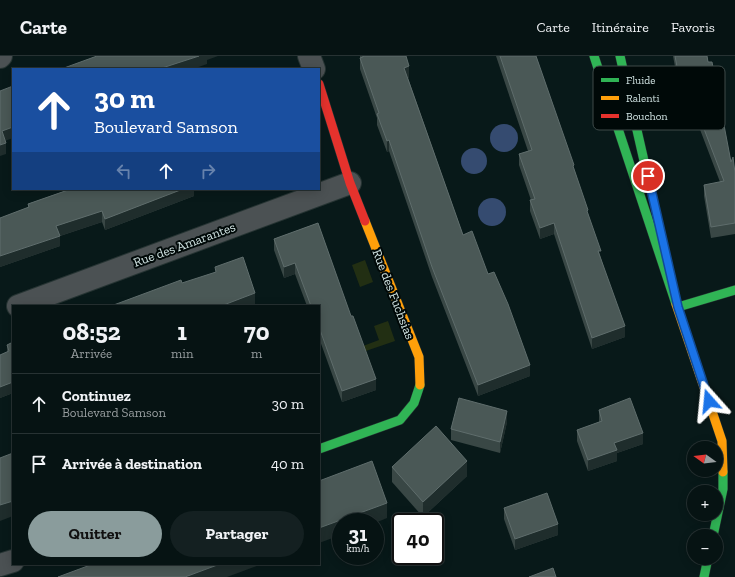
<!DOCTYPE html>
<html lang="fr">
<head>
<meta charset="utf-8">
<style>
  body { margin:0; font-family:"Zilla Slab",serif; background:#142021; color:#f1f3f6; height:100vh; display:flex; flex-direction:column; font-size:15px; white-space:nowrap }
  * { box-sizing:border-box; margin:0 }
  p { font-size:13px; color:#989ea0 }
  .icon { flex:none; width:22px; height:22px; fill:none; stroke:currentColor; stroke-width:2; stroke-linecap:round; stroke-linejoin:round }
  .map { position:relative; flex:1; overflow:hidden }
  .details { position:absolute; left:12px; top:249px; width:308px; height:260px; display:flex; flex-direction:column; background:#061313; border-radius:0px; box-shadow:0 2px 10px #0003,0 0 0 1px #273233 }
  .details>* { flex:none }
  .guide { position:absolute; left:12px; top:12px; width:308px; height:122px; border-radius:0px; box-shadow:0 2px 10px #0003,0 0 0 1px #273233; background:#1a4fa0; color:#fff; overflow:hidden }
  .needle { width:26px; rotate:285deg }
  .tools { position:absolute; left:687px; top:385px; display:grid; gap:8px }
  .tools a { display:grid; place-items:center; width:36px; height:36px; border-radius:50%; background:#061313; box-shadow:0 2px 10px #0003,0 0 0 1px #273233; font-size:20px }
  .speed { position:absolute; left:332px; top:457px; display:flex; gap:8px; font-size:20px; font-weight:700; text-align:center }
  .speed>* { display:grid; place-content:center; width:52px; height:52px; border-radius:50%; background:#061313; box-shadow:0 2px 10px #0003,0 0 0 1px #273233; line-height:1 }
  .speed small { font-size:10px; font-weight:400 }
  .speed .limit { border:2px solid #111; border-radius:6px; background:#fff; color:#111 }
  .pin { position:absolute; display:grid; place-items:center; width:34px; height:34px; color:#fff; margin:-17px; border:2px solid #fff; border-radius:50%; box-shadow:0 1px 4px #0007 }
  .me { position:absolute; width:44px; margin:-22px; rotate:342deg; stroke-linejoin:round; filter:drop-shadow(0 0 3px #0008) }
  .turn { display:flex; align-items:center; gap:14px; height:84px; padding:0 16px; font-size:18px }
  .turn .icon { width:52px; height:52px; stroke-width:2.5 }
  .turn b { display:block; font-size:28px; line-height:34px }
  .lanes { display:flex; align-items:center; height:38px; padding:0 16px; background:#0003; justify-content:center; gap:20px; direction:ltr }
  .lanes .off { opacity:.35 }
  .eta { display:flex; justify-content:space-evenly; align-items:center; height:68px; text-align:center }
  .eta b { font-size:24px; font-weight:700; line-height:28px }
  .cta { display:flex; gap:8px; margin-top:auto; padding:8px 16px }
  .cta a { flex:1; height:46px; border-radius:24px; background:#8a9c9c; color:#111; font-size:16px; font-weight:700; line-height:46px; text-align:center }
  .cta a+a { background:#142021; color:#f1f3f6 }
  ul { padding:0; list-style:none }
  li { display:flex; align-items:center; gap:12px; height:60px; padding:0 16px; border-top:1px solid #273233 }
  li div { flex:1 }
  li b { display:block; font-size:15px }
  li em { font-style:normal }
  header { display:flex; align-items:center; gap:24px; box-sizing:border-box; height:56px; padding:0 20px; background:#061313; border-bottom:1px solid #273233 }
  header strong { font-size:19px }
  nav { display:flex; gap:22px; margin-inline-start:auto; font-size:14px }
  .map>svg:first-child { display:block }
  .green { fill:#222f13 }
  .water { fill:#354b70 }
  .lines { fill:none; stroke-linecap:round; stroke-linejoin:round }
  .street-casing { stroke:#263433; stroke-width:24 }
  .fast-casing { stroke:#263433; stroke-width:10 }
  .slow-casing { stroke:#263433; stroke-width:10 }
  .jam-casing { stroke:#263433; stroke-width:10 }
  .street { stroke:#4b5153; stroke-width:22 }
  .fast { stroke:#30b455; stroke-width:9 }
  .slow { stroke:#ff9f0a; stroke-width:9 }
  .jam { stroke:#e5322d; stroke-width:9 }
  .wall { fill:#394745 }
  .shaded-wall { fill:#1f2d2c }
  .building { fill:#4a5856; stroke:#5f6d6c }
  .route-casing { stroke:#114b97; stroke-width:10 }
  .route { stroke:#1a73e8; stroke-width:7 }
  .labels { text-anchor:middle; stroke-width:4; stroke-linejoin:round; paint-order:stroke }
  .street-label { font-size:13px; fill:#d0e3e2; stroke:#000908 }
  .key { fill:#000908; stroke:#3e4a49; stroke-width:1 }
  .key-label { font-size:11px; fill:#d0e3e2 }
</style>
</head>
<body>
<header>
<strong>Carte</strong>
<nav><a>Carte</a><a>Itinéraire</a><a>Favoris</a></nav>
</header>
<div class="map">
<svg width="735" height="521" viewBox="0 0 735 521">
  <rect width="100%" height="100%" fill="#081919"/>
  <g class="green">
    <polygon points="365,204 373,226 360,231 352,209"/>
    <polygon points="388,265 395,285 357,298 355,293 379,284 374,270"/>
  </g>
  <g class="water">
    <circle cx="504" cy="82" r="14"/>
    <circle cx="474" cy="105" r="13"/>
    <circle cx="492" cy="156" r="14"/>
  </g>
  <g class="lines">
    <g class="street-casing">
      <g id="street">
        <polyline points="309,0 314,13"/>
        <polyline points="0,1 1,0"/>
        <polyline points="18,250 350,127"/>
        <polyline points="0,509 13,505"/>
      </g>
    </g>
    <g class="fast-casing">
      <g id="fast">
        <polyline points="594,0 676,248"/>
        <polyline points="620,0 650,131"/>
        <polyline points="678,251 735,234"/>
        <polyline points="319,393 400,364 414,347 420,329"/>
        <polyline points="713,480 723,433 723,416"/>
        <polyline points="704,521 708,502"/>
      </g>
    </g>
    <g class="slow-casing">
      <g id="slow">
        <polyline points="365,165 419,301 420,329"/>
        <polyline points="676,248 722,385 723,416"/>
      </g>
    </g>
    <g class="jam-casing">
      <polyline id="jam" points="319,28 350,127 365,165"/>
    </g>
    <use href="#street" class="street"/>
    <use href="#fast" class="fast"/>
    <use href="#slow" class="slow"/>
    <use href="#jam" class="jam"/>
  </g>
  <g class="wall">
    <polygon points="360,0 406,0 409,21 408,22 463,179 488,218 530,320 478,340 432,221 389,95 387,96 377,69 377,62 360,13"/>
    <polygon points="496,0 536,0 574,114 625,281 592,293 554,178 540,183 530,155 530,144 531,144 519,109 519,98 528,95 506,30"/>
    <polygon points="673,0 707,0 731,106 735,117 735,178 711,182 704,140 704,129 720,126 696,63 685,65"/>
    <polygon points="70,133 194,133 194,140 105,174 102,166 60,180 60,190 0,211 0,162 28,152 28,148"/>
    <polygon points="318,167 376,334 342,346 319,282 319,250 307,250 295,218 284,222 274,194 274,183"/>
    <polygon points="13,286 13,337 0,342 0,299 7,296 7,289"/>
    <polygon points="599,354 643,388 617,397 617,405 588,415 577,385 577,374 599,366"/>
    <polygon points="507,366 500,397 451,384 451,373"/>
    <polygon points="392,411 467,420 423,461 392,426"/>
    <polygon points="504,452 558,479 515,494 504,463"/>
  </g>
  <g class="shaded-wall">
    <polygon points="199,0 218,0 207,4 207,8 193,13 159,13"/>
    <polygon points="409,10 409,21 404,23 404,12"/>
    <polygon points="13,71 13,82 2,86 2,75"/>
    <polygon points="389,84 389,95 387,96 387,85"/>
    <polygon points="6,87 6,98 0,100 0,89"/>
    <polygon points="183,133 194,133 194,140 105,174 105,163"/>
    <polygon points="102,155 102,166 60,180 60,190 0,211 0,200 56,170"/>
    <polygon points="554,167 554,178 540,183 540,172"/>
    <polygon points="295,207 295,218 284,222 284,211"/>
    <polygon points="255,237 255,248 250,250 221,250"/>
    <polygon points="625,270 625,281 592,293 592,282"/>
    <polygon points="530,309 530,320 478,340 478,329"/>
    <polygon points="376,323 376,334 342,346 342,335"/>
    <polygon points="13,326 13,337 0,342 0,331"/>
    <polygon points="507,355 507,366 500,397 500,386"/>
    <polygon points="643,377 643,388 617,397 617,405 588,415 588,404 614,387"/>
    <polygon points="467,405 467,420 423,461 423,446"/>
    <polygon points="13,445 13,460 0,465 0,449"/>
    <polygon points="387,447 387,462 375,467 375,466 341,466 341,479 319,487 319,472"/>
    <polygon points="558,468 558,479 515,494 515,483"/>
    <polygon points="220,508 262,508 227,521 185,521"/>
  </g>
  <g class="building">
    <polygon points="97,0 199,0 159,13 64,13 64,12"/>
    <polygon points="363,0 406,0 409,10 404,12 463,179 472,175 488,218 494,216 508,248 530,309 478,329 432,211 389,84 387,85 377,58 379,57 360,2 363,1"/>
    <polygon points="500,0 536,0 574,109 573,110 588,154 587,155 601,195 598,195 625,270 592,282 554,167 540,172 530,144 535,143 519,98 532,94"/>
    <polygon points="675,0 707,0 708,6 712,6 731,106 733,101 735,117 735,167 711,171 704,129 724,125 696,52 685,54"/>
    <polygon points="13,30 13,71 2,75 6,87 0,89 0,35"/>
    <polygon points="71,133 183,133 105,163 102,155 56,170 60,180 0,200 0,162 29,151 28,148"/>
    <polygon points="318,167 351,260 353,260 376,323 342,335 319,271 319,250 311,250 295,207 284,211 274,183"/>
    <polygon points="243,201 255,237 221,250 111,250 181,224 182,227 216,216 215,211"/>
    <polygon points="13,286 13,326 0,331 0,299 9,295 7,289"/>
    <polygon points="459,342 507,355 500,386 451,373"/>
    <polygon points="630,342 643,377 614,387 617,394 588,404 577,374 602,365 599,354"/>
    <polygon points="436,370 467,405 423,446 392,411"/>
    <polygon points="13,397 13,445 0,449 0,402"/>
    <polygon points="372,405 387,447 319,472 319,425"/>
    <polygon points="547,437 558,468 515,483 504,452"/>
    <polygon points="93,508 220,508 185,521 58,521"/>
    <polygon points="553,512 556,521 529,521"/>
  </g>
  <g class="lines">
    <g class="route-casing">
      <polyline id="route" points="648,120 678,251 709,345"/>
    </g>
    <use href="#route" class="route"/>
  </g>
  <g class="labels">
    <g class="street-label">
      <text transform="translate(184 188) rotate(-20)" y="5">Rue des Amarantes</text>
      <text transform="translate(394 238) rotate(69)" y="5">Rue des Fuchsias</text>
    </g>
  </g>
  <rect x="593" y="10" width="132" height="64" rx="6" class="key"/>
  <rect x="601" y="22" width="18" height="4" fill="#30b455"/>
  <rect x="601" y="40" width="18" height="4" fill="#ff9f0a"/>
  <rect x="601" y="58" width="18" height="4" fill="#e5322d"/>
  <g class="key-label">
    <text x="626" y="28">Fluide</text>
    <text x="626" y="46">Ralenti</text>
    <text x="626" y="64">Bouchon</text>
  </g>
</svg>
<div class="tools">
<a><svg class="needle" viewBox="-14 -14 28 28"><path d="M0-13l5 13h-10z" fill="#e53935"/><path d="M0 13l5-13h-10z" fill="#989ea0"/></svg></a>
<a>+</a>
<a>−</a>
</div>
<div class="speed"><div>31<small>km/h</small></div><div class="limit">40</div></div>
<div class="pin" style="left:648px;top:120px;background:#d93025"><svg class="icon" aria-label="arrive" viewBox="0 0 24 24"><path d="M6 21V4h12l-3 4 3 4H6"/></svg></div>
<svg class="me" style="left:709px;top:345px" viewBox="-20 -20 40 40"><path d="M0-17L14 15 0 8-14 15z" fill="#1a73e8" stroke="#fff" stroke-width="4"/></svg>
<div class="guide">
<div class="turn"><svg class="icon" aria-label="ahead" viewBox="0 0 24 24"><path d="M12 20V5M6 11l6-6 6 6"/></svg><div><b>30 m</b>Boulevard Samson</div></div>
<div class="lanes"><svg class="icon off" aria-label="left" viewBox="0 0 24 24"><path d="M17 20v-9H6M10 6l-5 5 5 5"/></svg><svg class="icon" aria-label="ahead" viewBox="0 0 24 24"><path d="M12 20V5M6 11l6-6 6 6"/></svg><svg class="icon off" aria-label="right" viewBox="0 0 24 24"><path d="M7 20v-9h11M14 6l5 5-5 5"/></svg></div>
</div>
<section class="details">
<div class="eta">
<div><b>08:52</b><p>Arrivée</p></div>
<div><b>1</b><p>min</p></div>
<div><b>70</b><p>m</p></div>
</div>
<ul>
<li><svg class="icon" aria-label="ahead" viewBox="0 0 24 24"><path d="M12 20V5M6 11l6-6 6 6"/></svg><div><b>Continuez</b><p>Boulevard Samson</p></div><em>30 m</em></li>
<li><svg class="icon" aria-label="arrive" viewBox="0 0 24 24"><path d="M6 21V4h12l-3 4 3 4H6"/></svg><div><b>Arrivée à destination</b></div><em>40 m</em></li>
</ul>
<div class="cta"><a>Quitter</a><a>Partager</a></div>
</section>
</div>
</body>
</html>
